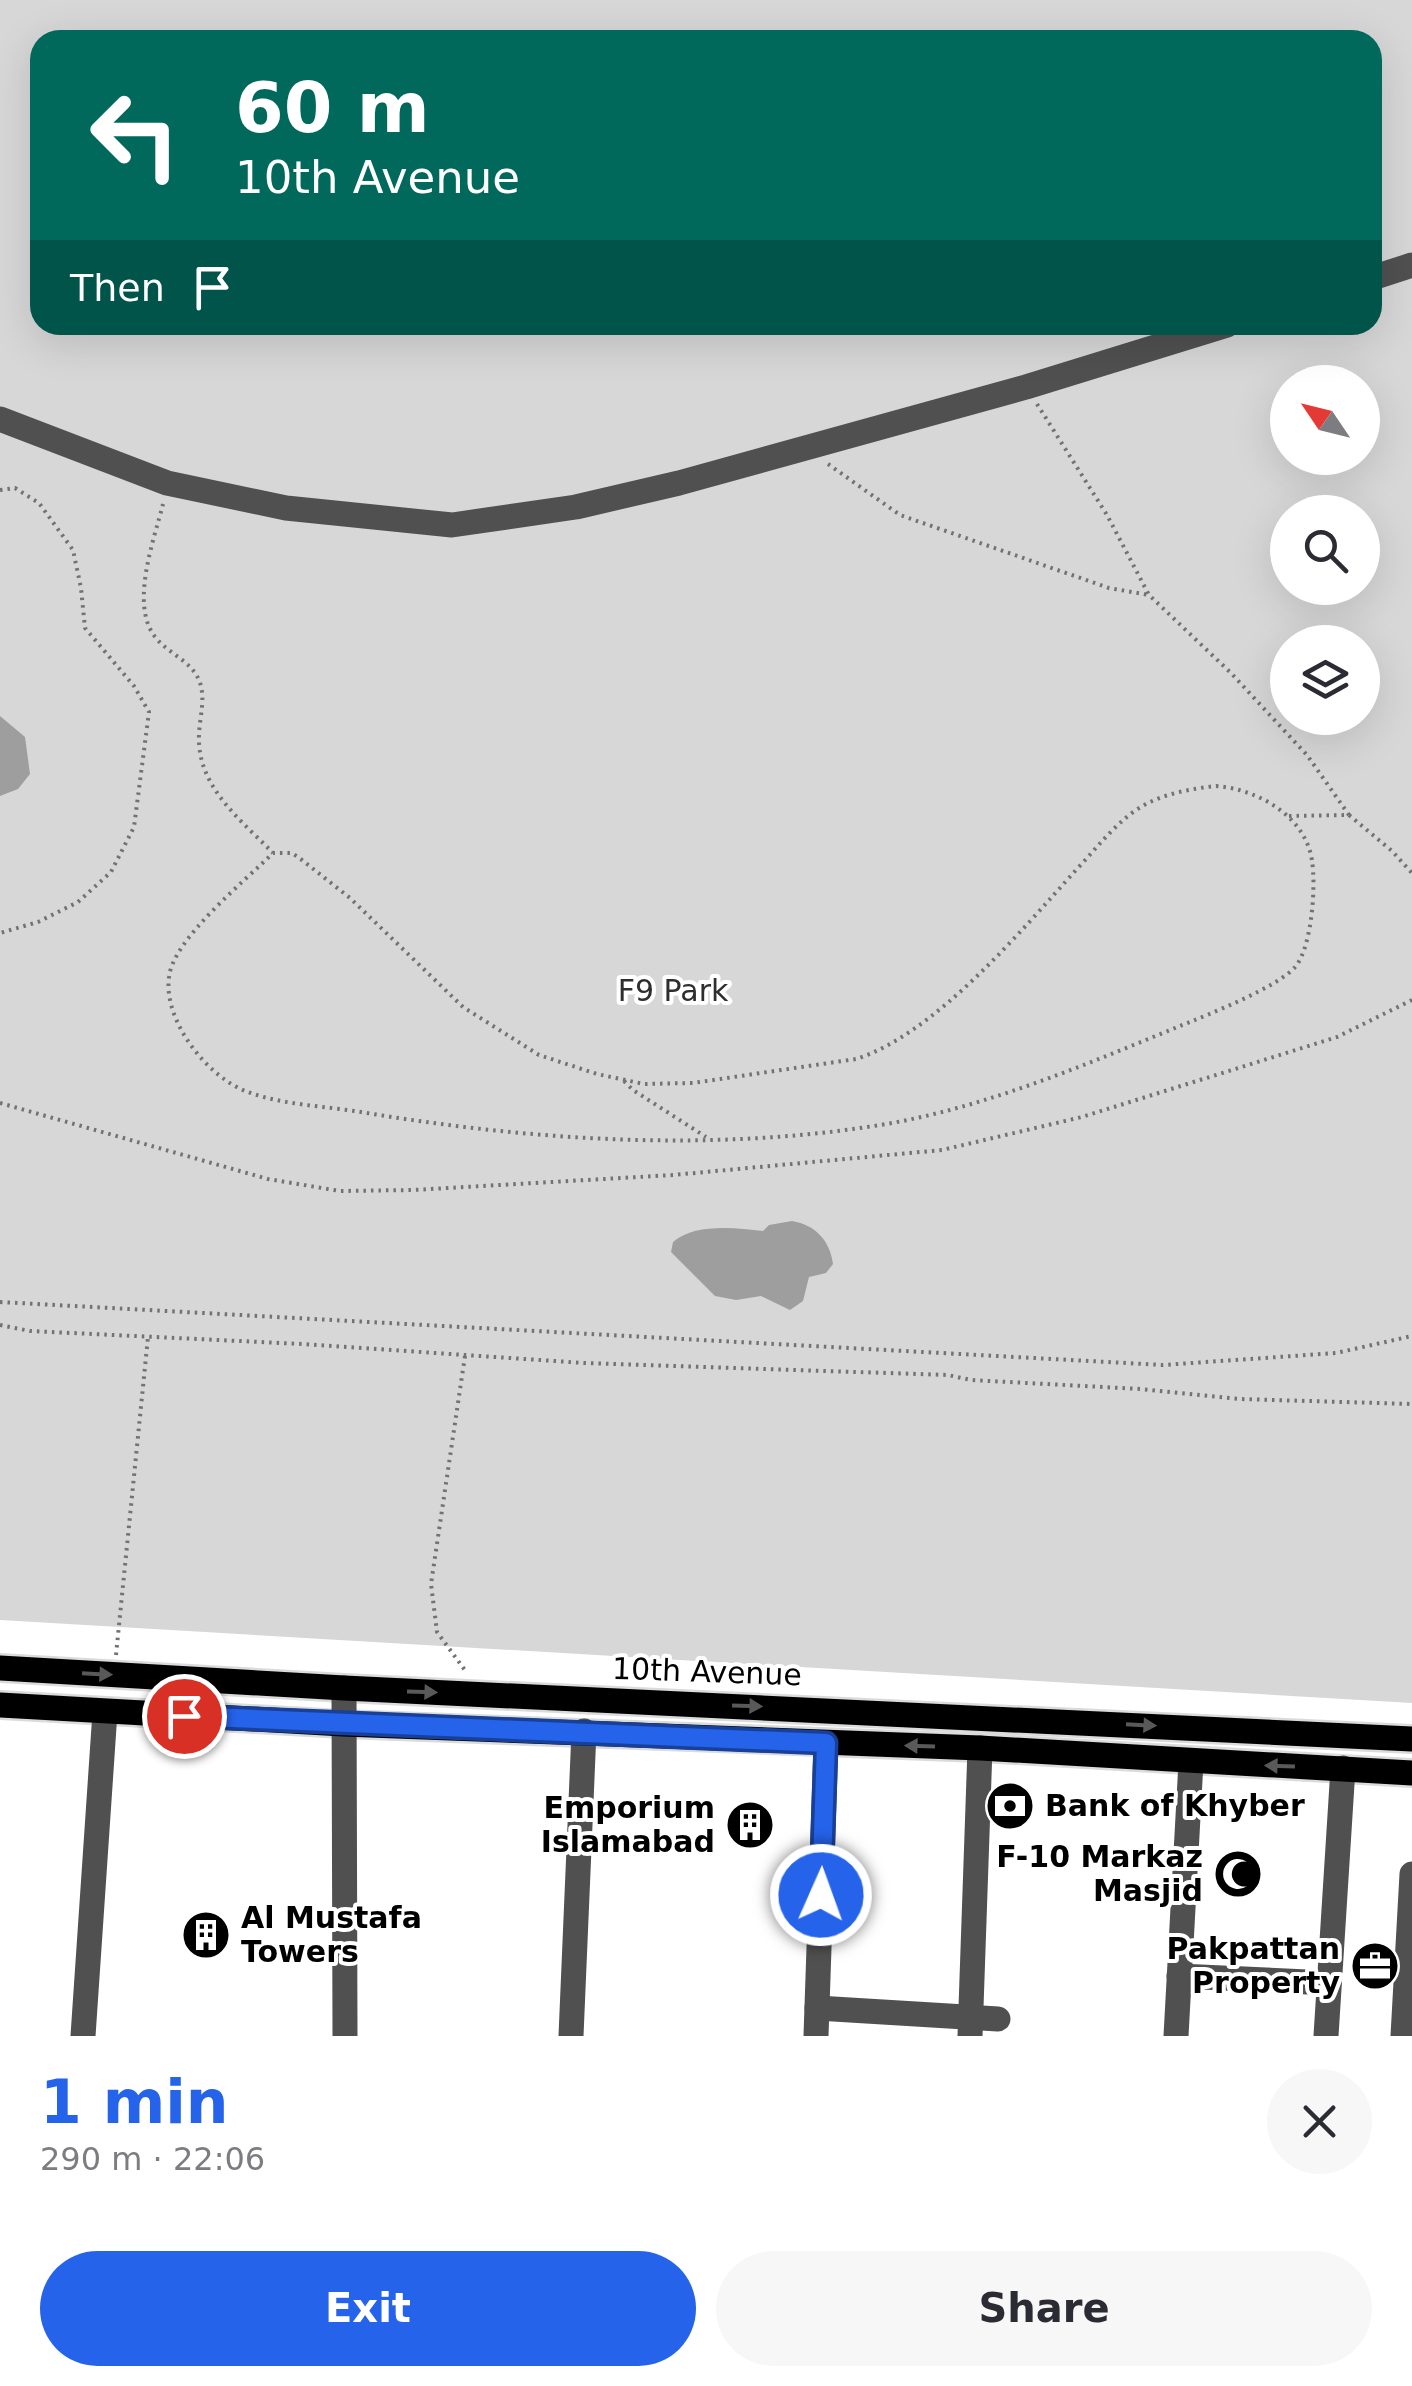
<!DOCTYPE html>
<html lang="en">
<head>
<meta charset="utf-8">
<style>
  body { margin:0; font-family:"DejaVu Sans",sans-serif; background:#f7f7f7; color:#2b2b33; height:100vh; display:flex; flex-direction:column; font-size:38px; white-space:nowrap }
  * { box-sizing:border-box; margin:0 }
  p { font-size:32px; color:#7c7c81 }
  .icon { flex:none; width:55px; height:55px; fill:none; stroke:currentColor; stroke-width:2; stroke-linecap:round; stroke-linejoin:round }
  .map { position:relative; height:2036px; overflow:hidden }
  .details { display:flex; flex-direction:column; background:#fff; flex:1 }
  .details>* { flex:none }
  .hud { position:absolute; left:30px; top:30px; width:1352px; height:305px; border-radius:30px; box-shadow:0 10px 40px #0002; background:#00695c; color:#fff; overflow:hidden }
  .needle { width:65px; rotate:305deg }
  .tools { position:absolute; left:1270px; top:365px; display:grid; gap:20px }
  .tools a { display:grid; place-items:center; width:110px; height:110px; border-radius:50%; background:#fff; box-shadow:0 10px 40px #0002; font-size:50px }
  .pin { position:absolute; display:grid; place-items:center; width:85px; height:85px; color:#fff; margin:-42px; border:5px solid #fff; border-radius:50%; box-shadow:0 2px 10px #0007 }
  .me { position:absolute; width:110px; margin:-55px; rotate:2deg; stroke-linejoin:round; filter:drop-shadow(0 0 8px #0008) }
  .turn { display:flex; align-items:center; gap:35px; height:210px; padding:0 40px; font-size:45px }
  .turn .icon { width:130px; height:130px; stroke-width:2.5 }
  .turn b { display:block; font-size:70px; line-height:85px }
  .then { display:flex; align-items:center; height:95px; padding:0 40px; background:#0003; gap:20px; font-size:38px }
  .round { display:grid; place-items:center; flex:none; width:105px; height:105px; border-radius:52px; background:#f7f7f7 }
  .headline { display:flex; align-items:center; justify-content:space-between; height:170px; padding:0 40px }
  h1 { font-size:60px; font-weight:700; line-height:75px; color:#2563eb }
  .action { display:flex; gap:20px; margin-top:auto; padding:20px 40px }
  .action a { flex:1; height:115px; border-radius:60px; background:#2563eb; color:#fff; font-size:40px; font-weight:700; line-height:115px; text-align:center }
  .action a+a { background:#f7f7f7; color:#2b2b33 }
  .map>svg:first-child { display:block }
  .green { fill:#d7d7d7; fill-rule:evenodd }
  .water { fill:#9e9e9e }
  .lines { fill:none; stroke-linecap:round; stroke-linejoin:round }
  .major-casing { stroke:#dbdbdb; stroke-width:30 }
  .path { stroke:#727272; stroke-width:4; stroke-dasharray:2.5 5; stroke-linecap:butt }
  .minor { stroke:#505050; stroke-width:25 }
  .major { stroke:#000; stroke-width:25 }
  .oneway { fill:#595959 }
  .route-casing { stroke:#184099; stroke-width:25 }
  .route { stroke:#2563eb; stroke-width:18 }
  .labels { text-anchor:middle; stroke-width:8; stroke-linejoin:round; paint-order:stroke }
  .park-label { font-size:30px; fill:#2e2e2e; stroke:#fff }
  .street-label { font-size:30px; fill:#000; stroke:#fff }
  .poi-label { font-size:30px; font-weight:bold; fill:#000; stroke:#fff; text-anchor:end }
</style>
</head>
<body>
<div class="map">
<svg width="1412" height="2036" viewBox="0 0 1412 2036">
  <rect width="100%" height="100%" fill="#fff"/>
  <path class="green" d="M0 0H1412V1703L0 1620ZM40 40H1372V325H40ZM1288 382H1362V458H1288ZM1288 512H1362V588H1288ZM1288 642H1362V718H1288Z"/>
  <g class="water">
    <polygon points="0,716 25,737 30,774 18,789 0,796"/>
    <path d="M792 1221C816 1225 830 1241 833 1264L826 1273 809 1277 803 1301 790 1310 761 1296 736 1300 715 1296 671 1252 673 1242C695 1223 735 1228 763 1231L769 1225Z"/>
  </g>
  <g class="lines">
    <g class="major-casing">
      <g id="major">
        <polyline points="0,1668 344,1688 1412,1739"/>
        <polyline points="0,1705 343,1724 980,1748 1412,1773"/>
      </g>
    </g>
    <g class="path">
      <polyline points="1037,404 1107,515 1149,595 1231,673 1307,755 1349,815"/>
      <polyline points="828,464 900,515 1109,588 1149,595"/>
      <polyline points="0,490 15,488 39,503 73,550 81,588 85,628 134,686 149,712 134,827 111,872 78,902 38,922 0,933"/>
      <path d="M163 504C154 540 129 606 156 638 169 654 190 660 199 680 207 700 198 721 199 741 200 789 242 821 273 853"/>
      <path d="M1216 786C1257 789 1306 816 1312 861 1316 886 1312 945 1296 966 1279 987 1207 1015 1180 1026 1087 1064 991 1105 892 1123 718 1153 534 1141 361 1112 324 1106 283 1105 248 1092 208 1078 163 1021 169 977 173 939 245 881 273 853H292L302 860 350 898 463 1007 539 1055 597 1074 644 1084 693 1083 856 1059C935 1034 1021 931 1076 870 1096 849 1112 827 1136 810 1160 794 1189 789 1216 786Z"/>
      <polyline points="1289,816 1349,815 1392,851 1412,873"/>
      <polyline points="624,1081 633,1090 706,1137"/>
      <polyline points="0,1103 268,1179 340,1191 413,1190 673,1175 942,1150 1082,1117 1337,1037 1412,1000"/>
      <polyline points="0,1302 1163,1365 1336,1353 1412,1336"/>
      <polyline points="0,1325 30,1331 302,1344 584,1363 948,1375 971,1380 1140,1389 1239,1399 1412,1404"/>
      <polyline points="465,1356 431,1584 437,1632 467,1673"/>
      <polyline points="116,1655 148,1337"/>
    </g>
    <g class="minor">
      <polyline points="1372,278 1412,265"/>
      <polyline points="0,419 167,483 286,508 452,525 576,507 679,483 1026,387 1227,325"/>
      <polyline points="344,1688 345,2036"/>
      <polyline points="1179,1976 1329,1983"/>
      <polyline points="817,2008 998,2019"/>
      <polyline points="83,2036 105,1712"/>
      <polyline points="571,2036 584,1731"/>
      <polyline points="816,2036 826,1743"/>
      <polyline points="970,2036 980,1748"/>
      <polyline points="1176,2036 1191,1762"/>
      <polyline points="1326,2036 1343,1768"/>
      <polyline points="1403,2036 1412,1874"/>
    </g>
    <use href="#major" class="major"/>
  </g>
  <defs><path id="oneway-solid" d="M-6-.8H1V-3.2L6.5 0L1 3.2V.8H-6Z" transform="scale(2.5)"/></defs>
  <g class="oneway">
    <use href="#oneway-solid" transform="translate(97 1674) rotate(3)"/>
    <use href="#oneway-solid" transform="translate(422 1692) rotate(2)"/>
    <use href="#oneway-solid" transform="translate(747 1706) rotate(2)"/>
    <use href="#oneway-solid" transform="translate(1141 1725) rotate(3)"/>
    <use href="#oneway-solid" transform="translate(920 1746) rotate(-178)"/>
    <use href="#oneway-solid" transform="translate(1280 1766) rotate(-178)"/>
  </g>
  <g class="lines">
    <g class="route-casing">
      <polyline id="route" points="184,1716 826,1743 821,1895"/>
    </g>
    <use href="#route" class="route"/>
  </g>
  <defs>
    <g id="bank-disc" transform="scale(2.5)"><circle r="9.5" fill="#000" stroke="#fff"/><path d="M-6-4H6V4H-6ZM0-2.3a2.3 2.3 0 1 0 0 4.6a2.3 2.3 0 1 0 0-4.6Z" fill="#fff"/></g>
    <g id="building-disc" transform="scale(2.5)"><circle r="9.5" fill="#000" stroke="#fff"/><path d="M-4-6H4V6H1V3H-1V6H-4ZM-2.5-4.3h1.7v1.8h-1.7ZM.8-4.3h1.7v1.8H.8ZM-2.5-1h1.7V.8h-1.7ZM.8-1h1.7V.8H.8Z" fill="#fff"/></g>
    <g id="mosque-disc" transform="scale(2.5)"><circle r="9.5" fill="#000" stroke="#fff"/><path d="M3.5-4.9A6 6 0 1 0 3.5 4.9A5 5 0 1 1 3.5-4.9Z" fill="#fff"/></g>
    <g id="office-disc" transform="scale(2.5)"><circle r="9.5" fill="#000" stroke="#fff"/><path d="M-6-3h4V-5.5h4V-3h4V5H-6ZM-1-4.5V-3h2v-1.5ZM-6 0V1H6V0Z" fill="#fff"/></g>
  </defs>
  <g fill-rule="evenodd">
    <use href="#bank-disc" x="1010" y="1806"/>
    <use href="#building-disc" x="750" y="1825"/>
    <use href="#mosque-disc" x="1238" y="1874"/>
    <use href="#building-disc" x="206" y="1935"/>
    <use href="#office-disc" x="1375" y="1966"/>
  </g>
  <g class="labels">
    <g class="park-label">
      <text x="673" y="1001">F9 Park</text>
    </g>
    <g class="street-label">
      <text transform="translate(707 1672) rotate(2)" y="10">10th Avenue</text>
    </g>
    <g class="poi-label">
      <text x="1045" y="1816" text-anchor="start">Bank of Khyber</text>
      <text x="715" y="1818">Emporium<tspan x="715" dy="34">Islamabad</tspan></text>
      <text x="1203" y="1867">F-10 Markaz<tspan x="1203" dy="34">Masjid</tspan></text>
      <text x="241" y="1928" text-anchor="start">Al Mustafa<tspan x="241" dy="34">Towers</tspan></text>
      <text x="1340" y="1959">Pakpattan<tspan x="1340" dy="34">Property</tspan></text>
    </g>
  </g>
</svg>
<div class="tools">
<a><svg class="needle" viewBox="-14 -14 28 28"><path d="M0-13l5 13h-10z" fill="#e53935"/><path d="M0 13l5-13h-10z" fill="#7c7c81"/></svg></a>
<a><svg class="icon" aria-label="search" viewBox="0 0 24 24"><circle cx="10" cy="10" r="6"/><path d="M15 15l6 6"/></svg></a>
<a><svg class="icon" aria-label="layers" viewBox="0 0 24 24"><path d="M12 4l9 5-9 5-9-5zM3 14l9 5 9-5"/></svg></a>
</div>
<div class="pin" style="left:184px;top:1716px;background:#d93025"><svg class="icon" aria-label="arrive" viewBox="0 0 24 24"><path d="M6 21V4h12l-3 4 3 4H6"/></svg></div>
<svg class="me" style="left:821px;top:1895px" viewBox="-20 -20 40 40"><circle r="17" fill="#2563eb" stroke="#fff" stroke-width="3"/><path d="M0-11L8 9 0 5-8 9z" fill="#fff"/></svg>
<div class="hud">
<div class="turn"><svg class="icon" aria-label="left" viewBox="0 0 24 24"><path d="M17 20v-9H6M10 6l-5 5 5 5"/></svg><div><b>60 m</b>10th Avenue</div></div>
<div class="then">Then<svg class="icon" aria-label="arrive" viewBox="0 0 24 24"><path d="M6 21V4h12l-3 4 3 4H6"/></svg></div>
</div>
</div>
<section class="details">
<div class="headline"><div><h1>1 min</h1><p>290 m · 22:06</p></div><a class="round"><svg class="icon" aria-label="close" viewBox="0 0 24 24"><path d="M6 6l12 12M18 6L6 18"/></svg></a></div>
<div class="action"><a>Exit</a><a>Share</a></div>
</section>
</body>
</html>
